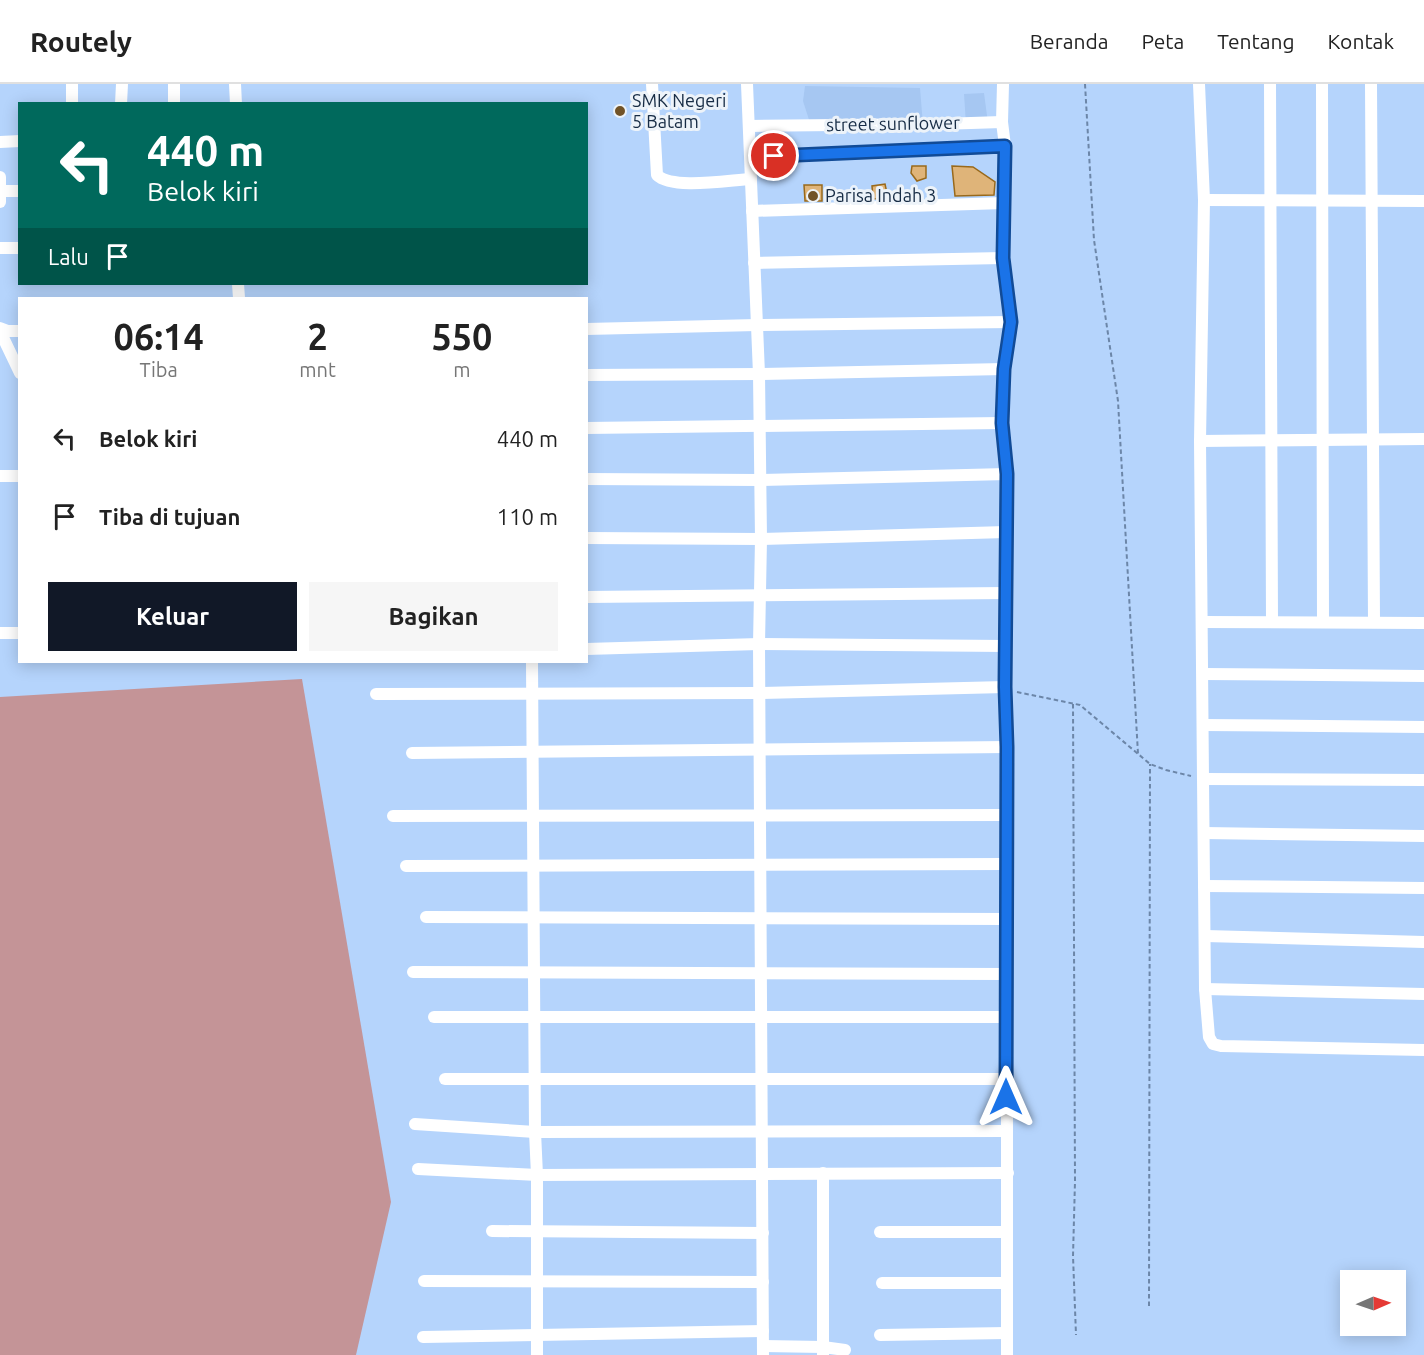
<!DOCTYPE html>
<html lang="id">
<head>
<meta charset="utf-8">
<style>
  body { margin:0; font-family:Ubuntu,sans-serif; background:#f6f6f6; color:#222; height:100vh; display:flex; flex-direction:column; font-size:22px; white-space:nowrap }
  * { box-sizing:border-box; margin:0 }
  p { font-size:20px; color:#767676 }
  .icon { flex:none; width:33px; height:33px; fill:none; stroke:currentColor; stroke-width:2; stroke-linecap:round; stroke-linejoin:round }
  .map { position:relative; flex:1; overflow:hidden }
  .sheet { position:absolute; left:18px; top:213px; width:570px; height:366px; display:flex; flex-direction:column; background:#fff; border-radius:0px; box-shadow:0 3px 15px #0003 }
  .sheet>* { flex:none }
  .top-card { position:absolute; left:18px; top:18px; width:570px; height:183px; border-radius:0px; box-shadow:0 3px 15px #0003; background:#00695c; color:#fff; overflow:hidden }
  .needle { width:39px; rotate:88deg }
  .tools { position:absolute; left:1340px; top:1186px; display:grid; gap:12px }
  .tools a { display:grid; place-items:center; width:66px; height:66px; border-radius:0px; background:#fff; box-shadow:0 3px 15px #0003; font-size:30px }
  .pin { position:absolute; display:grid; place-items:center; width:51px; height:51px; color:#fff; margin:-26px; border:3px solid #fff; border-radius:50%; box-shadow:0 2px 6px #0007 }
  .me { position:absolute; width:66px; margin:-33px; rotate:0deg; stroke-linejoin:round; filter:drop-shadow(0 0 4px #0008) }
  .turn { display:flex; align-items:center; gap:21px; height:126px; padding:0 30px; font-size:27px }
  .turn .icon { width:78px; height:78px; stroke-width:2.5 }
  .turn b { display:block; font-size:42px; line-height:51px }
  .then { display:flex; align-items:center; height:57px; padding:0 30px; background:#0003; gap:12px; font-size:22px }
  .eta { display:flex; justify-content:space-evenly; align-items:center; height:102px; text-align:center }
  .eta b { font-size:36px; font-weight:700; line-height:42px }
  .cta { display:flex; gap:12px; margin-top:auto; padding:12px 30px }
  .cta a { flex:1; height:69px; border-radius:0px; background:#111827; color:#fff; font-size:24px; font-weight:700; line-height:69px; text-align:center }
  .cta a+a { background:#f6f6f6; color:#222 }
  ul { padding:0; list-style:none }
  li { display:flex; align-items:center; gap:18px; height:78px; padding:0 30px }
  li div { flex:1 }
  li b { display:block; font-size:22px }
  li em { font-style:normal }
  header { display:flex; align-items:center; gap:36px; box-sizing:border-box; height:84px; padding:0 30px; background:#fff; border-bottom:2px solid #e0e0e0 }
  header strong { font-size:28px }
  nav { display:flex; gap:33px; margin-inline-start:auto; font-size:21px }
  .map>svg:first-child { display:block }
  .built { fill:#a6c7f2 }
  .green { fill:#c49497 }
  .building { fill:#dfb479; stroke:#99691b; stroke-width:1.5 }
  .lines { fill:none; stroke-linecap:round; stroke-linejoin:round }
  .path { stroke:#6c86a8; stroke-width:2; stroke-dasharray:4.5 3; stroke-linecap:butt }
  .minor { stroke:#fff; stroke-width:12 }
  .route-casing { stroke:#114b97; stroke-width:15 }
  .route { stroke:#1a73e8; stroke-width:10 }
  .poi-dot { fill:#715328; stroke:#edf3f9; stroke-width:2 }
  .labels { text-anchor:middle; stroke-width:6; stroke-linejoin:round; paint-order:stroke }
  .poi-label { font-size:18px; fill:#172c45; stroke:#edf3f9; text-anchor:start }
  .street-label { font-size:18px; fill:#172c45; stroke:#edf3f9 }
</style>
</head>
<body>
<header>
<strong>Routely</strong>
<nav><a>Beranda</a><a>Peta</a><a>Tentang</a><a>Kontak</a></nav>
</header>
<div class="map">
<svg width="1424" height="1271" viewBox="0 0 1424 1271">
  <rect width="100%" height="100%" fill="#b5d4fc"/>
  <g class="built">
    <polygon points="805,2 920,4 923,41 811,42 803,17"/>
    <polygon points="984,9 988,39 966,40 964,10"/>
  </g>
  <polygon class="green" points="302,595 391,1118 356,1271 0,1271 0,613"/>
  <g class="building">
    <polygon points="912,82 926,82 926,94 917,97 911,89"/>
    <polygon points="952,82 973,83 995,98 994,111 955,112"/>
    <polygon points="885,100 888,114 873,115 872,102"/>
    <polygon points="804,101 822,101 822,117 805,117"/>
  </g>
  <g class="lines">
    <g class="path">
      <polyline points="1085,0 1094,156 1118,317 1138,670"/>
      <polyline points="1017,608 1080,621 1150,680 1166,686 1191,692"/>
      <polyline points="1073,620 1075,1097 1073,1172 1076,1251"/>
      <polyline points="1149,1222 1150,680"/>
    </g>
    <g class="minor">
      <polyline points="174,0 174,20"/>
      <polyline points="235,0 236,20"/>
      <path d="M652 0 657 91C672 106 729 96 751 95"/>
      <polyline points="747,0 759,290 761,455 759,560 763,1271"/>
      <polyline points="1003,0 1002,38 1005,62 1003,174 1011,238 1004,285 1002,339 1007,390 1005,603 1007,663 1007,1271"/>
      <polyline points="1199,0 1204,116 1200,357 1203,695 1205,905 1209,953 1213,960 1221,962 1424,966"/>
      <polyline points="1270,0 1272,538"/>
      <polyline points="1322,0 1323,538"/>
      <polyline points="1371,0 1374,537"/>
      <polyline points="72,20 72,0"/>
      <polyline points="121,20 122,0"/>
      <polyline points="749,42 940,40 1002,38"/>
      <polyline points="0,58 20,57"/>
      <polyline points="751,73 1005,62"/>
      <polyline points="0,93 0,118"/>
      <polyline points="1,107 20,107"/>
      <polyline points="1204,116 1424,117"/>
      <polyline points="752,127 1004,119"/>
      <polyline points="0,164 20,164"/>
      <polyline points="754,179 1003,174"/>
      <polyline points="238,200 239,214"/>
      <polyline points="0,244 8,247 20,247"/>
      <polyline points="586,245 757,241 1011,238"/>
      <polyline points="0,247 20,289"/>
      <polyline points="586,291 759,290 1004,285"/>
      <polyline points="586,344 1002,339"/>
      <polyline points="1200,357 1424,355"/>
      <polyline points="0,392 20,392"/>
      <polyline points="586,395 759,396 1007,390"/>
      <polyline points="586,454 761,455 1006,448"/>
      <polyline points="586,513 1006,509"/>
      <polyline points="1202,538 1424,539"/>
      <polyline points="0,549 20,549"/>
      <polyline points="586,565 759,560 1006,562"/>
      <polyline points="532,578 535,1048 537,1091 537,1271"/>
      <polyline points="1203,590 1424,592"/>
      <polyline points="376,610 760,609 1005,603"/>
      <polyline points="1203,641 1424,643"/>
      <polyline points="412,669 1007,663"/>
      <polyline points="1203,695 1424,696"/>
      <polyline points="393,732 1006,731"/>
      <polyline points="1204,749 1424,752"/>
      <polyline points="406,782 1006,780"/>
      <polyline points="1204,802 1424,804"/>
      <polyline points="426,833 1006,835"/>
      <polyline points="1205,852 1424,858"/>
      <polyline points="413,888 1006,890"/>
      <polyline points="1205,905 1424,910"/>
      <polyline points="434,933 1006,933"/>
      <polyline points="445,995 1006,995"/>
      <polyline points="415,1040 535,1048 1006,1047"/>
      <polyline points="418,1085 537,1091 1008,1089"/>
      <polyline points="823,1089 823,1271"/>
      <polyline points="492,1147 763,1149"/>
      <polyline points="880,1148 1007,1148"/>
      <polyline points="424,1197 763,1198"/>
      <polyline points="882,1199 1007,1199"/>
      <polyline points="880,1251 1007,1249"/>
      <polyline points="423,1253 763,1247"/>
      <polyline points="763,1262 823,1263 845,1266"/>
    </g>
  </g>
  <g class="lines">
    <g class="route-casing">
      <polyline id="route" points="774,72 1005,62 1003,174 1011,238 1004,285 1002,339 1007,390 1005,603 1007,663 1006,1013"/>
    </g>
    <use href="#route" class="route"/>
  </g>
  <g class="poi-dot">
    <circle cx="620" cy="27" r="6"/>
    <circle cx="813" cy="112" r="6"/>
  </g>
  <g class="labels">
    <g class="poi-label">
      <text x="632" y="23">SMK Negeri<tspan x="632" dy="21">5 Batam</tspan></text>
      <text x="825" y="118">Parisa Indah 3</text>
    </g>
    <g class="street-label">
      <text transform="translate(893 40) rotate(-1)" y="6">street sunflower</text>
    </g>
  </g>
</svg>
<div class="tools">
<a><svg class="needle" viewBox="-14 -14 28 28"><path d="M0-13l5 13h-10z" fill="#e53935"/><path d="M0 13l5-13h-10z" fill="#767676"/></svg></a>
</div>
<div class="pin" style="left:774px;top:72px;background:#d93025"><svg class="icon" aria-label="arrive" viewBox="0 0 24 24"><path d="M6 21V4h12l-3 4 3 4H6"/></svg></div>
<svg class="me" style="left:1006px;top:1013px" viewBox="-20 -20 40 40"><path d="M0-17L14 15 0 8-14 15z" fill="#1a73e8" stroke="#fff" stroke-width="4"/></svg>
<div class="top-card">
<div class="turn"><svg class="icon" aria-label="left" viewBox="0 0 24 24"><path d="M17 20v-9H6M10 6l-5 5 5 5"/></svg><div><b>440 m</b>Belok kiri</div></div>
<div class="then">Lalu<svg class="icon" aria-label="arrive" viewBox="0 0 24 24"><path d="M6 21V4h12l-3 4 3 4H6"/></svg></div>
</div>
<section class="sheet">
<div class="eta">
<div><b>06:14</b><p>Tiba</p></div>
<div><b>2</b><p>mnt</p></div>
<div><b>550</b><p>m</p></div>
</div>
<ul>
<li><svg class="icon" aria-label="left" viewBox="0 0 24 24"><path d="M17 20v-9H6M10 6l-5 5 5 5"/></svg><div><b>Belok kiri</b></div><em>440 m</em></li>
<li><svg class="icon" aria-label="arrive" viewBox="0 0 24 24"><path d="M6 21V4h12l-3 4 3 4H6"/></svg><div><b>Tiba di tujuan</b></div><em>110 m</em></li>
</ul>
<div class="cta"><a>Keluar</a><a>Bagikan</a></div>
</section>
</div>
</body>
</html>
